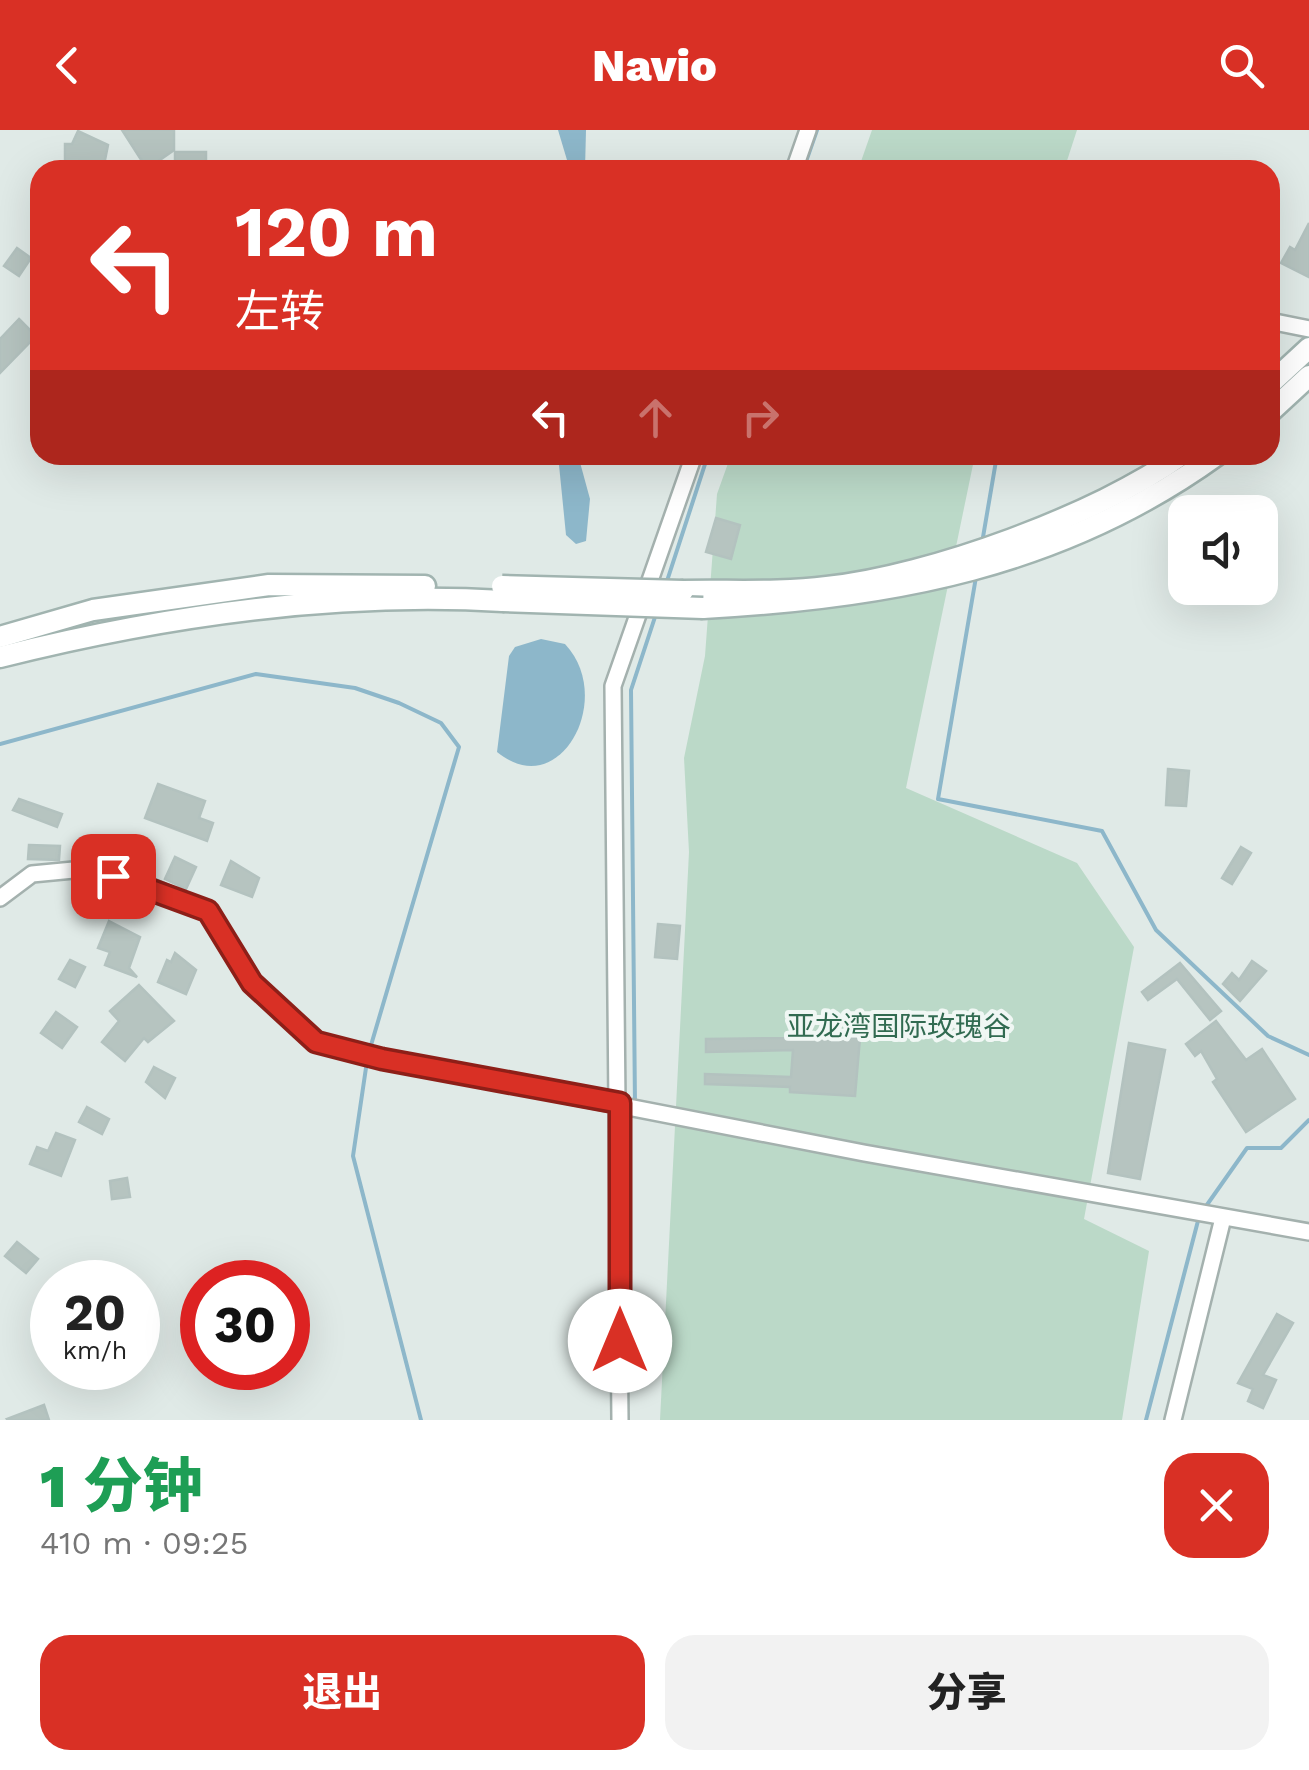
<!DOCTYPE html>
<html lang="zh">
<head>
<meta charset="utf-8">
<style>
  body { margin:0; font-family:"Work Sans","Noto Sans SC",sans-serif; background:#f2f2f2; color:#222; height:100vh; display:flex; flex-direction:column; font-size:38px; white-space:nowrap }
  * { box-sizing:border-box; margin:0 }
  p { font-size:32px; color:#767676 }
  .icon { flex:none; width:55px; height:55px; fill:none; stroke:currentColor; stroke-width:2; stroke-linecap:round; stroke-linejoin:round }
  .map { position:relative; height:1290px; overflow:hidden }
  .drawer { display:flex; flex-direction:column; background:#fff; flex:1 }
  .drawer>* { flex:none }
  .top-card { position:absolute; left:30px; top:30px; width:1250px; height:305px; border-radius:30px; box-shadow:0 10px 40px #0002; background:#d93025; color:#fff; overflow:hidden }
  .controls { position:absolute; left:1168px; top:365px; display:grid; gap:20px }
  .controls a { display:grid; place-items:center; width:110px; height:110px; border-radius:20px; background:#fff; box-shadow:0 10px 40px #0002; font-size:50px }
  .speed { position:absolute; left:30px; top:1130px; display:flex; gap:20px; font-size:50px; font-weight:700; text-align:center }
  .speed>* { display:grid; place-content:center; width:130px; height:130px; border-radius:50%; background:#fff; box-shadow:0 10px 40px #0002; line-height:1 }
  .speed small { font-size:25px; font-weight:400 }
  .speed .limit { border:15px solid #d22; background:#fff; color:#111 }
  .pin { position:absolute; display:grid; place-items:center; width:85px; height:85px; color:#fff; margin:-42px; border-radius:20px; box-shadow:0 5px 15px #0006 }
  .me { position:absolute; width:110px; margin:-55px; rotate:0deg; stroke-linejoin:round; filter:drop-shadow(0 0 8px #0008) }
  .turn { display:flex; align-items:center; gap:35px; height:210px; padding:0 40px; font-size:45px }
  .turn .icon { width:130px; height:130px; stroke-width:2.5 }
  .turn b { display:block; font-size:70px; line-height:85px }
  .lanes { display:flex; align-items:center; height:95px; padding:0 40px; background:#0003; justify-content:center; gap:50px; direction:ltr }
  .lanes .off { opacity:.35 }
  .round { display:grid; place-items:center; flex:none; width:105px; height:105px; border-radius:30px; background:#f2f2f2 }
  .head { display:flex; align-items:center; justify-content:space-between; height:170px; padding:0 40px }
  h1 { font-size:60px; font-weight:800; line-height:75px; color:#1e9e55 }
  .cta { display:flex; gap:20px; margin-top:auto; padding:20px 40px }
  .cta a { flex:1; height:115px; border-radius:30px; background:#d93025; color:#fff; font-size:40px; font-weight:800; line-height:115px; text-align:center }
  .cta a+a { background:#f2f2f2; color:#222 }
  header { display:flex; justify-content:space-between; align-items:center; height:130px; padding:0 40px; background:#d93025; color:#fff; font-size:45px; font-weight:800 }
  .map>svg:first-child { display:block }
  .green { fill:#bbd9c8 }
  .water { fill:#8db7ca }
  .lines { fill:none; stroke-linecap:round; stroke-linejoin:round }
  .stream { stroke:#8db7ca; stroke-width:4 }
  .building { fill:#b6c4c0; stroke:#b3c2bf; stroke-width:2.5 }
  .minor-casing { stroke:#a4b1ae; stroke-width:20 }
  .secondary-casing { stroke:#a1b4b0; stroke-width:25 }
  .minor { stroke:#fff; stroke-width:15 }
  .secondary { stroke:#fff; stroke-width:20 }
  .secondary-bridge-casing { stroke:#a1b4b0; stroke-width:25; stroke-linecap:butt }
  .secondary-bridge { stroke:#fff; stroke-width:20 }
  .route-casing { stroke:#8d1f18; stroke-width:25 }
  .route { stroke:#d93025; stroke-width:18 }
  .labels { text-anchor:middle; stroke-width:8; stroke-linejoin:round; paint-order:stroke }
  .park-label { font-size:28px; fill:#316b51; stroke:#f0f7f4 }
</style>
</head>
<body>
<header><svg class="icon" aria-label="back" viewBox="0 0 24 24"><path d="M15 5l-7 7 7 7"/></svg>Navio<svg class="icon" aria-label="search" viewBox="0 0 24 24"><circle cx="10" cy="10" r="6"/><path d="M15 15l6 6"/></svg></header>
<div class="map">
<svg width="1309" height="1290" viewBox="0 0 1309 1290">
  <rect width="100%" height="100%" fill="#e0eae7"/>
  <g class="green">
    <polygon points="872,0 1077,0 1064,40 858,40"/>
    <polygon points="731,325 975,325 906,658 1077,733 1134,817 1084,1089 1149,1121 1122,1290 660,1290 689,722 684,628 705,526 717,364"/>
  </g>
  <g class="water">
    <polygon points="558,0 586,0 585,40 570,40"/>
    <polygon points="558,325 578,325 590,369 586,411 576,414 566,405"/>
    <path d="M541 509 565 514C616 568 560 674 497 622L509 526 515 517Z"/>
  </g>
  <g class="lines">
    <g class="stream">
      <polyline points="803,40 817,0"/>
      <polyline points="982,413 997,325"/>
      <polyline points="976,447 938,669 1102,701 1156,800 1268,906 1309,925"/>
      <polyline points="667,451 708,325"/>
      <polyline points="0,614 256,544 355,558 399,573 441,593 459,617 369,922"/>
      <polyline points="367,931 353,1026 421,1290"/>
      <polyline points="635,976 631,560 656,484"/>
      <polyline points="1204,1079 1247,1018 1281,1018 1309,990"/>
      <polyline points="1146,1290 1199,1087"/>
    </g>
  </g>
  <g class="building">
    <polygon points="122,0 174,0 174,20 147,39"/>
    <polygon points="78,1 108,15 103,40 65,40 65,14 72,14"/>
    <rect x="175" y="22" width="31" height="18"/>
    <polygon points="1309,93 1309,147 1281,133 1290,117 1295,120"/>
    <polygon points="17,118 31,128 19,146 4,136"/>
    <polygon points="19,189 36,206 0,243 0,209"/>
    <polygon points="716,388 740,395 731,429 706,422"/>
    <polygon points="1168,639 1189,641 1186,676 1166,675"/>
    <polygon points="158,654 205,671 199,688 213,693 207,711 145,688"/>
    <polygon points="19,669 62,684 57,697 13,680"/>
    <polygon points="29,715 60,716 59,730 28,729"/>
    <polygon points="1241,717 1251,723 1232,754 1222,748"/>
    <polygon points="175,727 196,737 186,759 165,749"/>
    <polygon points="231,731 259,748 252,767 221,755"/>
    <polygon points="109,791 140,807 129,838 137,847 105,835 110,822 98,818"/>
    <polygon points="658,794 680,796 677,829 655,827"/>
    <polygon points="175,823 196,840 186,864 158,852 167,830 171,832"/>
    <polygon points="70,830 85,837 75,857 59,849"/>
    <polygon points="1252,831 1266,841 1240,871 1223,854 1232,843 1239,850"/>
    <polygon points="1180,833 1221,881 1210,890 1177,849 1148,870 1142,862"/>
    <polygon points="139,855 174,891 148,912 144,908 125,931 102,912 119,891 110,881"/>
    <polygon points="56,882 77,897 62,918 41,903"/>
    <polygon points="1216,891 1246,930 1262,919 1295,969 1246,1002 1213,952 1217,949 1201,921 1195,926 1186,914"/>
    <polygon points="794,903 860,908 855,966 790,962 790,957 705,954 705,944 791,947 793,920 706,922 706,909 794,908"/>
    <polygon points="1129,913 1165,920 1140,1049 1108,1043"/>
    <polygon points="154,937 175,948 165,968 146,952"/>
    <polygon points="87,977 109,989 102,1004 79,992"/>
    <polygon points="56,1003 75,1010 61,1046 30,1034 37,1017 48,1021"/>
    <polygon points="127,1048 130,1067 112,1069 110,1051"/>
    <polygon points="17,1112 38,1129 26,1143 5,1126"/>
    <polygon points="1277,1184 1293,1193 1263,1245 1276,1250 1263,1278 1248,1271 1253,1259 1238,1253"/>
    <polygon points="44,1275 49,1290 8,1290 7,1289"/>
  </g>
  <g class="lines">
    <g class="minor-casing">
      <g id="minor">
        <polyline points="794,40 808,0"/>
        <polyline points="1270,191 1309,199"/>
        <polyline points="0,768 32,744 84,739 142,753 208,781 252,853 316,912 351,923 864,1023 1309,1102"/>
        <polyline points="620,1290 613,556 694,325"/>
        <polyline points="1173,1290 1223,1088"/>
      </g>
    </g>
    <g class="secondary-casing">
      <g id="secondary">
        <polyline points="1270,254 1309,218"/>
        <polyline points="1270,282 1309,246"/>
        <path d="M683 461C730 460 780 463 827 457 930 446 1097 385 1181 325"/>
        <path d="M703 478C890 468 1062 437 1217 325"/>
        <polyline points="0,507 93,480 269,455 425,456"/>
        <path d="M0 527C163 486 335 461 503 471"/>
      </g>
    </g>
    <use href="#minor" class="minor"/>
    <use href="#secondary" class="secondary"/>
    <g class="secondary-bridge-casing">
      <g id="secondary-bridge">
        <polyline points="502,456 683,461"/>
        <polyline points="503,471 703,478"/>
      </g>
    </g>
    <use href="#secondary-bridge" class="secondary-bridge"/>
  </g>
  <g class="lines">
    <g class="route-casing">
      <polyline id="route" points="113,746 208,781 252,853 316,912 382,929 620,973 620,1211"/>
    </g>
    <use href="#route" class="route"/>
  </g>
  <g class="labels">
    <g class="park-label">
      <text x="899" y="906">亚龙湾国际玫瑰谷</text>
    </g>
  </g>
</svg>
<div class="controls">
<a><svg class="icon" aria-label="sound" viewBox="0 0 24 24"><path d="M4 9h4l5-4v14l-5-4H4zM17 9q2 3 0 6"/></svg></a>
</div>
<div class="speed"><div>20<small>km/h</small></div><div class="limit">30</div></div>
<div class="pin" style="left:113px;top:746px;background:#d93025"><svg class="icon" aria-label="arrive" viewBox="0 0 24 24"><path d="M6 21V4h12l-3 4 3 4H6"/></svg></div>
<svg class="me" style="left:620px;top:1211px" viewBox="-20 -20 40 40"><circle r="19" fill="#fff"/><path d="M0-13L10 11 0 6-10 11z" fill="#d93025"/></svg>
<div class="top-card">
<div class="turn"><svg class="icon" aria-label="left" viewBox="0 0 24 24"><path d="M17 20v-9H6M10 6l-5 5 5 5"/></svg><div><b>120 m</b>左转</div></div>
<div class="lanes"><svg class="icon" aria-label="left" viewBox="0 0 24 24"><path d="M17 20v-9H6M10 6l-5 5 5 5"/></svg><svg class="icon off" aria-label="ahead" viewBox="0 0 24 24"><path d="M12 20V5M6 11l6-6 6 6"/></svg><svg class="icon off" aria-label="right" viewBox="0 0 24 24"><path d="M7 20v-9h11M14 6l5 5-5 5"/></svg></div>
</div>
</div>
<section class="drawer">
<div class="head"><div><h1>1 分钟</h1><p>410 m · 09:25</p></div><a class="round" style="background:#d93025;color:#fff"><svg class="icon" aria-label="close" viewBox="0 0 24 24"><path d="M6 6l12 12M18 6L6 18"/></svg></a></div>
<div class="cta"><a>退出</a><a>分享</a></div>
</section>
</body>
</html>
